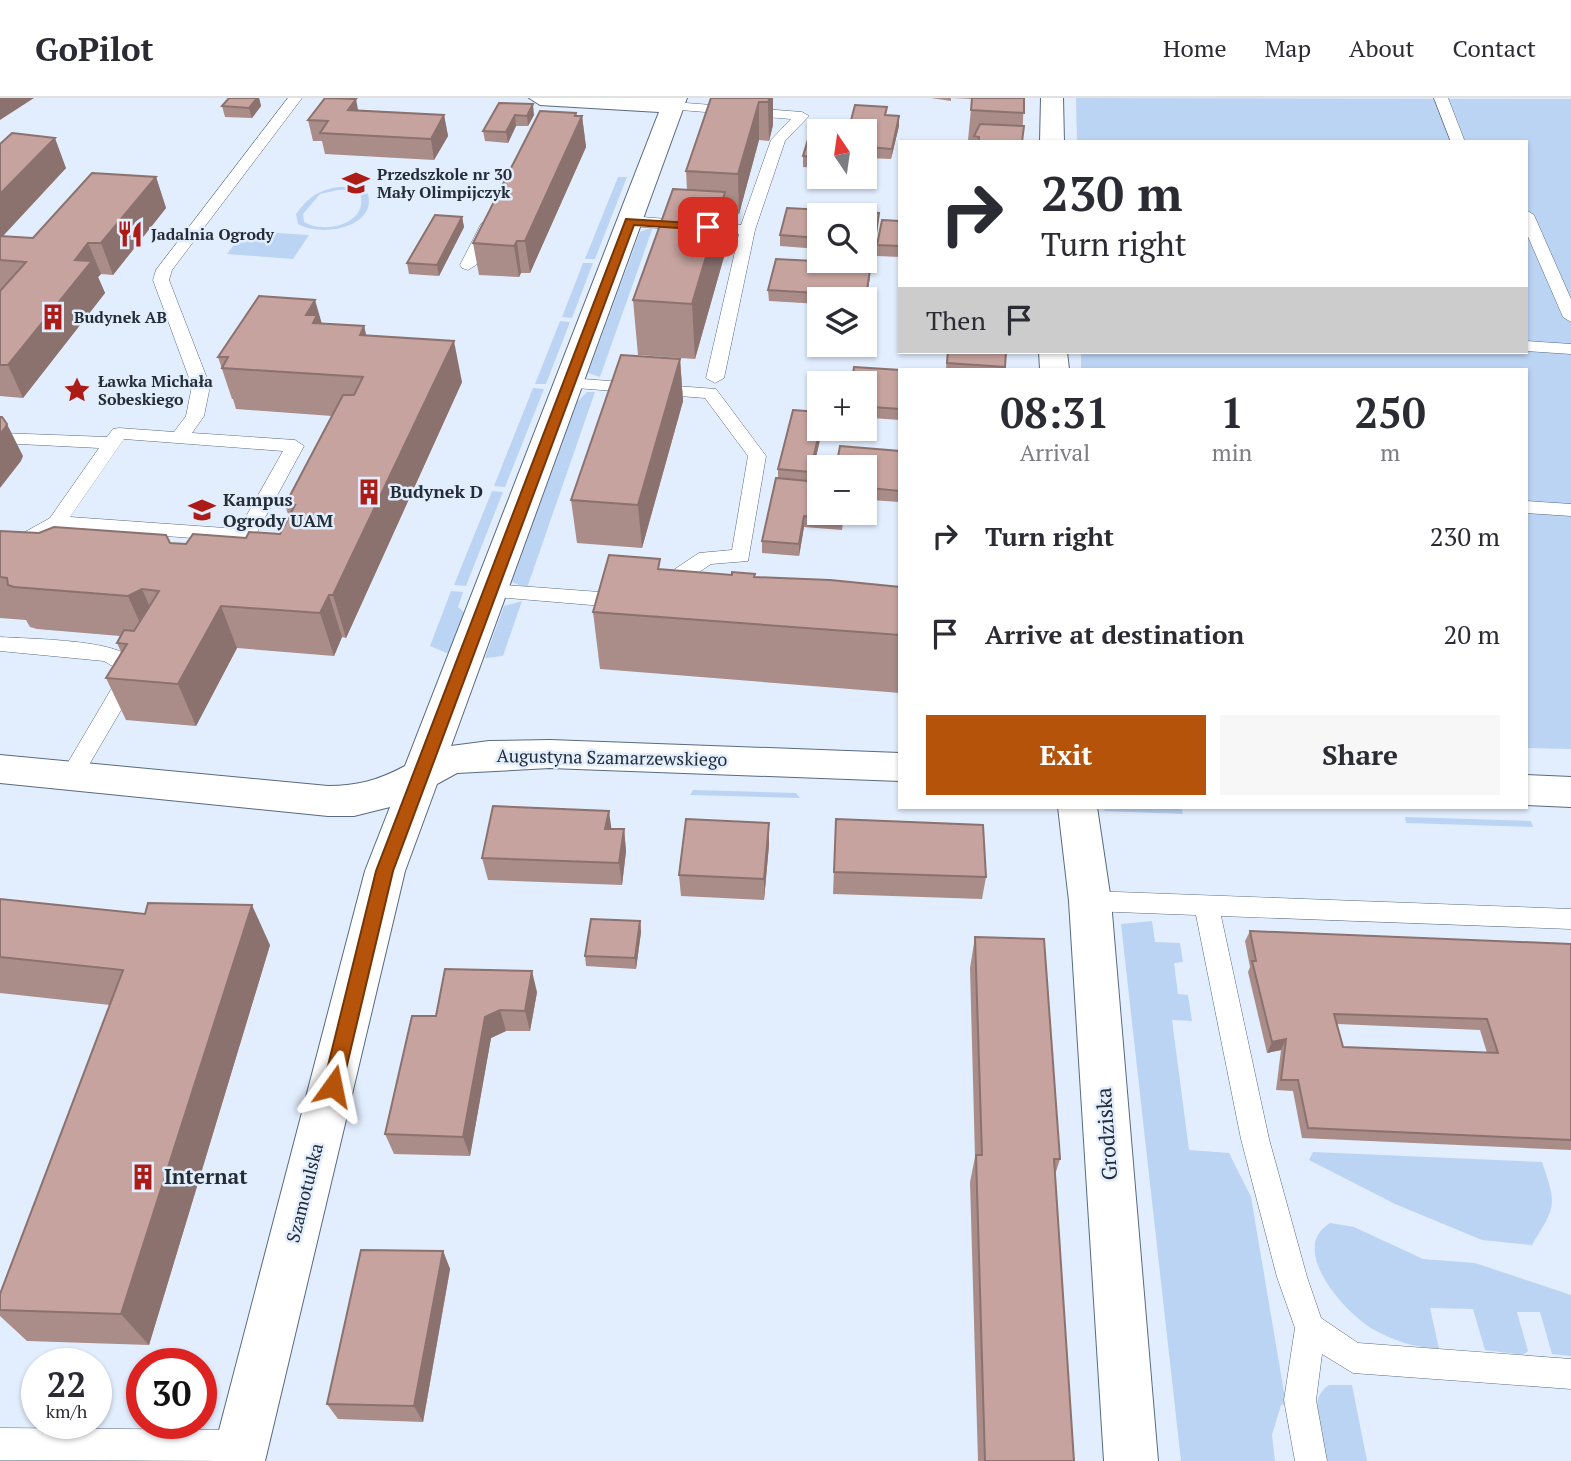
<!DOCTYPE html>
<html lang="en">
<head>
<meta charset="utf-8">
<style>
  body { margin:0; font-family:"PT Serif",serif; background:#f7f7f7; color:#2b2b33; height:100vh; display:flex; flex-direction:column; font-size:26px; white-space:nowrap }
  * { box-sizing:border-box; margin:0 }
  p { font-size:23px; color:#7c7c81 }
  .icon { flex:none; width:38px; height:38px; fill:none; stroke:currentColor; stroke-width:2; stroke-linecap:round; stroke-linejoin:round }
  .map { position:relative; flex:1; overflow:hidden }
  .details { position:absolute; left:898px; top:270px; width:630px; height:441px; display:flex; flex-direction:column; background:#fff; border-radius:0px; box-shadow:0 2px 5px #0004 }
  .details>* { flex:none }
  .guide { position:absolute; left:898px; top:42px; width:630px; height:214px; border-radius:0px; box-shadow:0 2px 5px #0004; background:#fff; color:#2b2b33; overflow:hidden }
  .needle { width:46px; rotate:347deg }
  .tools { position:absolute; left:807px; top:21px; display:grid; gap:14px }
  .tools a { display:grid; place-items:center; width:70px; height:70px; border-radius:0px; background:#fff; box-shadow:0 2px 5px #0004; font-size:35px }
  .speed { position:absolute; left:21px; top:1250px; display:flex; gap:14px; font-size:35px; font-weight:700; text-align:center }
  .speed>* { display:grid; place-content:center; width:91px; height:91px; border-radius:50%; background:#fff; box-shadow:0 2px 5px #0004; line-height:1 }
  .speed small { font-size:18px; font-weight:400 }
  .speed .limit { border:10px solid #d22; background:#fff; color:#111 }
  .pin { position:absolute; display:grid; place-items:center; width:60px; height:60px; color:#fff; margin:-30px; border-radius:14px; box-shadow:0 4px 10px #0006 }
  .me { position:absolute; width:77px; margin:-38px; rotate:12deg; stroke-linejoin:round; filter:drop-shadow(0 0 5px #0008) }
  .turn { display:flex; align-items:center; gap:24px; height:147px; padding:0 28px; font-size:32px }
  .turn .icon { width:91px; height:91px; stroke-width:2.5 }
  .turn b { display:block; font-size:49px; line-height:60px }
  .then { display:flex; align-items:center; height:66px; padding:0 28px; background:#0003; gap:14px; font-size:26px }
  .eta { display:flex; justify-content:space-evenly; align-items:center; height:119px; text-align:center }
  .eta b { font-size:42px; font-weight:700; line-height:49px }
  .action { display:flex; gap:14px; margin-top:auto; padding:14px 28px }
  .action a { flex:1; height:80px; border-radius:0px; background:#b45309; color:#fff; font-size:28px; font-weight:700; line-height:80px; text-align:center }
  .action a+a { background:#f7f7f7; color:#2b2b33 }
  ul { padding:0; list-style:none }
  li { display:flex; align-items:center; gap:21px; height:98px; padding:0 28px }
  li div { flex:1 }
  li b { display:block; font-size:26px }
  li em { font-style:normal }
  header { display:flex; align-items:center; gap:42px; box-sizing:border-box; height:98px; padding:0 35px; background:#fff; border-bottom:2px solid #e1e1e2 }
  header strong { font-size:33px }
  nav { display:flex; gap:38px; margin-inline-start:auto; font-size:24px }
  .map>svg:first-child { display:block }
  .green { fill:#bcd4f3; fill-rule:evenodd }
  .lines { fill:none; stroke-linecap:round; stroke-linejoin:round }
  .lane-casing { stroke:#586a80; stroke-width:1 }
  .street-casing { stroke:#586a80; stroke-width:2 }
  .lane { fill:#fff; fill-rule:evenodd }
  .street { fill:#fff; fill-rule:evenodd }
  .wall { fill:#aa8c88; fill-rule:evenodd }
  .shaded-wall { fill:#8b726f }
  .building { fill:#c6a39e; stroke:#8b726f; stroke-width:2; fill-rule:evenodd }
  .route { fill:#b45309; stroke:#753606; stroke-width:2 }
  .labels { text-anchor:middle; stroke-width:5; stroke-linejoin:round; paint-order:stroke }
  .far-poi-label { font-size:16px; font-weight:bold; fill:#242c35; stroke:#e2eefe; text-anchor:start }
  .poi-label { font-size:18px; font-weight:bold; fill:#242c35; stroke:#e2eefe; text-anchor:start }
  .street-label { font-size:18px; fill:#242c35; stroke:#e2eefe }
  .near-street-label { font-size:21px; fill:#242c35; stroke:#e2eefe }
  .near-poi-label { font-size:21px; font-weight:bold; fill:#242c35; stroke:#e2eefe; text-anchor:start }
</style>
</head>
<body>
<header>
<strong>GoPilot</strong>
<nav><a>Home</a><a>Map</a><a>About</a><a>Contact</a></nav>
</header>
<div class="map">
<svg width="1571" height="1363" viewBox="0 0 1571 1363">
  <rect width="100%" height="100%" fill="#e2eefe"/>
  <g class="green">
    <polygon points="1076,0 1571,1 1571,651 1526,650 1526,271 1081,271 1081,254 1526,254 1526,44 1077,44"/>
    <polygon points="618,79 627,79 595,161 585,161"/>
    <path d="M339 89H354L368 96C377 129 322 140 298 126L296 116C309 99 318 92 339 89ZM338 92H351L361 98C366 127 324 136 304 124L303 116 320 96Z"/>
    <polygon points="653,129 600,279 588,275 640,134"/>
    <polygon points="244,133 309,137 293,161 227,156"/>
    <polygon points="583,165 593,165 572,220 562,219"/>
    <polygon points="560,223 570,224 546,286 535,286"/>
    <polygon points="533,290 544,291 505,389 494,388"/>
    <polygon points="587,294 595,294 527,490 512,484 577,304"/>
    <polygon points="492,393 503,394 466,488 454,487"/>
    <polygon points="451,493 463,494 458,509 465,515 449,556 430,548"/>
    <polygon points="522,503 503,558 485,560 504,508"/>
    <polygon points="693,692 796,695 800,700 690,697"/>
    <polygon points="1108,709 1181,709 1183,716 1103,713"/>
    <polygon points="1405,719 1531,723 1533,729 1406,725"/>
    <polygon points="1152,823 1155,844 1180,845 1183,864 1174,865 1178,896 1188,897 1192,923 1172,922 1189,1052 1229,1055 1251,1099 1286,1306 1281,1307 1272,1337 1275,1363 1181,1363 1121,826"/>
    <path d="M1313 1054 1542 1064C1557 1108 1556 1108 1532 1147L1482 1142 1395 1106 1309 1062Z"/>
    <path d="M1330 1125 1354 1129 1423 1161 1475 1165 1571 1197V1258L1552 1256 1540 1214H1517L1528 1253 1523 1257 1485 1252 1473 1211 1430 1210 1439 1251C1414 1249 1393 1243 1371 1230 1345 1214 1287 1151 1330 1125Z"/>
    <path d="M1329 1287H1352L1367 1363H1326C1322 1340 1305 1302 1329 1287Z"/>
  </g>
  <g class="lines">
    <g class="lane-casing">
      <g id="lane">
        <path d="M288 0H302L172 172 169 182 210 288 204 318 192 335 295 342 304 348 255 438 245 444 60 430 0 462V448L50 420 99 350 0 345V335L107 339 113 331 119 330 174 334 186 318 192 288 153 182 156 172ZM124 341 283 353 239 431 70 419Z"/>
        <polygon points="1434,0 1448,0 1465,44 1451,44"/>
        <polygon points="673,4 802,14 809,18 785,43 755,132 724,280 715,285 706,280 739,136 630,128 622,123 630,118 741,127 771,42 791,21 668,11 668,5"/>
        <polygon points="1526,112 1534,117 1571,201 1571,224 1563,219 1526,134"/>
        <polygon points="489,121 497,126 476,167 468,172 462,170 460,167 481,126"/>
        <polygon points="1526,243 1571,246 1571,256 1526,253"/>
        <polygon points="569,280 716,291 766,358 748,463 711,466 668,495 654,495 651,490 654,485 699,455 732,452 748,358 705,300 563,289 560,285"/>
        <polygon points="1526,403 1571,406 1571,418 1526,415"/>
        <polygon points="491,486 627,496 637,503 627,510 484,498 481,493"/>
        <path d="M0 539C27 541 118 541 133 562 137 567 137 576 138 583L79 684 71 687 63 684 60 678 116 583 114 569 104 563 0 553Z"/>
        <polygon points="1090,793 1571,811 1571,831 1221,818 1269,1041 1307,1179 1321,1220 1358,1245 1571,1261 1571,1291 1353,1275 1322,1256 1316,1302 1327,1363 1295,1363 1284,1302 1295,1230 1277,1179 1241,1041 1196,817 1090,813 1081,810 1078,803 1081,796"/>
        <polygon points="0,1330 242,1332 253,1337 258,1348 253,1359 244,1363 0,1362"/>
      </g>
    </g>
    <g class="street-casing">
      <g id="street">
        <path d="M529 0H687L451 648 489 643 550 642 900 655V683L550 670 457 675 437 686 405 773 265 1363H211L365 773 390 709 354 718H328L0 685V657L328 688C358 688 379 682 405 668L659 14 540 7Z"/>
        <polygon points="1041,0 1063,0 1064,44 1040,44"/>
        <polygon points="1039,254 1067,254 1069,271 1040,271"/>
        <polygon points="1526,677 1571,679 1571,709 1526,707"/>
        <polygon points="1058,709 1097,709 1111,803 1158,1363 1104,1363 1069,803"/>
      </g>
    </g>
    <use href="#lane" class="lane"/>
    <use href="#street" class="street"/>
  </g>
  <g class="wall">
    <polygon points="229,0 259,0 261,8 252,20 225,19 222,8"/>
    <polygon points="711,0 773,0 773,27 769,43 759,42 739,116 726,115 727,148 695,261 638,257 633,202 687,92 686,73"/>
    <polygon points="931,0 1024,0 1022,44 973,44 973,43 968,42 972,1 951,0 951,3"/>
    <polygon points="499,5 534,17 528,28 516,28 508,45 485,43 483,33"/>
    <polygon points="887,9 886,17 899,28 891,61 868,60 864,73 864,38 870,38 864,38 864,33 850,33 850,26"/>
    <polygon points="358,13 444,17 448,38 434,62 325,56 322,43 313,43 308,22"/>
    <polygon points="577,18 582,18 586,49 530,175 521,175 519,179 479,177 473,145"/>
    <polygon points="819,35 819,70 803,69 803,58"/>
    <polygon points="0,46 66,70 3,138 33,140 156,79 166,110 113,177 101,176 98,179 105,195 23,300 0,298"/>
    <polygon points="787,110 879,115 874,154 864,154 864,117 819,117 819,151 780,148 780,137"/>
    <polygon points="462,119 464,129 439,178 409,176 407,165"/>
    <polygon points="900,123 900,159 877,158 877,147"/>
    <polygon points="870,177 866,209 864,209 864,201 819,201 819,206 769,203 768,192"/>
    <polygon points="322,226 364,228 366,237 462,284 346,540 342,539 334,558 237,550 196,628 126,622 106,580 121,554 117,545 120,538 37,531 30,529 26,522 0,520 0,433 186,446 280,436 289,419 285,407 332,318 236,311 233,301 232,301 218,259"/>
    <polygon points="947,254 1006,254 1005,271 946,271"/>
    <polygon points="680,261 683,303 642,450 577,445 571,402"/>
    <polygon points="854,269 900,272 900,322 872,320 875,296 864,296 864,285 852,285"/>
    <polygon points="819,331 845,331 844,339 821,337 811,383 819,415 864,415 864,369 900,353 900,404 870,402 867,420 844,418 842,432 804,429 799,458 762,455 762,443 778,380 778,371"/>
    <polygon points="661,472 900,489 900,595 600,571 593,514"/>
    <polygon points="836,721 986,779 982,801 833,796"/>
    <polygon points="611,731 624,731 626,753 622,787 488,782 482,760"/>
    <polygon points="769,747 764,802 681,798 679,777"/>
    <polygon points="0,801 270,847 149,1247 27,1243 0,1218 0,1196 110,907 0,895"/>
    <polygon points="640,823 641,834 636,871 586,868 585,858"/>
    <path d="M1250 833 1571 846V1052L1302 1040 1293 993 1276 992 1281 952 1267 955 1248 874 1250 869 1245 843ZM1337 926 1480 932 1487 955 1343 949Z"/>
    <polygon points="975,839 1060,1061 1055,1077 1074,1363 978,1363 970,1084 975,1059 970,870"/>
    <polygon points="537,894 530,933 506,933 491,940 470,1058 394,1056 385,1036 436,918"/>
    <polygon points="443,1153 450,1171 423,1324 338,1321 327,1306"/>
  </g>
  <g class="shaded-wall">
    <polygon points="0,0 34,0 0,22"/>
    <polygon points="257,0 259,0 261,8 252,20 249,10"/>
    <polygon points="770,0 773,0 773,27 769,43 768,4"/>
    <polygon points="356,1 360,22 348,12"/>
    <polygon points="759,4 759,42 739,116 738,76"/>
    <polygon points="533,6 534,17 528,28 527,18"/>
    <polygon points="576,15 578,29 582,18 586,49 530,175 525,143"/>
    <polygon points="444,17 448,38 434,62 431,41"/>
    <polygon points="515,17 516,28 508,45 506,34"/>
    <polygon points="899,18 899,28 891,61 892,51"/>
    <polygon points="55,40 66,70 0,141 0,96"/>
    <polygon points="868,49 868,60 864,73 865,63"/>
    <polygon points="156,79 166,110 113,177 101,145"/>
    <polygon points="725,94 727,148 695,261 692,206"/>
    <polygon points="879,115 878,126 874,154 875,143"/>
    <polygon points="462,119 464,129 439,178 437,167"/>
    <polygon points="517,143 521,175 519,179 514,148"/>
    <polygon points="88,145 101,176 98,179 105,195 23,300 8,267 75,162"/>
    <polygon points="871,166 870,177 866,209 866,198"/>
    <polygon points="315,202 327,243 306,217"/>
    <polygon points="364,228 374,270 360,237"/>
    <polygon points="454,243 462,284 346,540 333,497"/>
    <polygon points="680,261 683,303 642,450 638,407"/>
    <polygon points="7,326 23,358 21,363 0,390 0,336"/>
    <polygon points="820,331 821,331 821,337 810,385 810,374"/>
    <polygon points="804,418 804,429 799,458 799,446"/>
    <polygon points="142,491 161,534 147,541 128,498"/>
    <polygon points="329,497 342,539 334,558 320,515"/>
    <polygon points="221,508 237,550 196,628 178,586"/>
    <polygon points="609,713 612,735 605,731"/>
    <polygon points="769,725 769,747 764,802 764,781"/>
    <polygon points="624,731 626,753 622,787 619,765"/>
    <polygon points="252,807 270,847 149,1247 121,1216"/>
    <polygon points="640,823 641,834 636,871 635,860"/>
    <polygon points="532,873 537,894 530,933 525,913"/>
    <polygon points="500,912 506,933 491,940 470,1058 463,1039 485,919"/>
    <polygon points="1286,941 1281,952 1267,955 1272,944"/>
    <polygon points="443,1153 450,1171 423,1324 414,1308"/>
  </g>
  <g class="building">
    <polygon points="229,0 257,0 249,10 222,8"/>
    <polygon points="325,0 356,1 348,12 444,17 431,41 320,35 328,23 308,22"/>
    <polygon points="711,0 770,0 768,4 759,4 738,76 686,73"/>
    <polygon points="972,0 1024,0 1024,15 971,12"/>
    <polygon points="499,5 533,6 527,18 515,17 506,34 483,33"/>
    <polygon points="855,7 887,9 885,17 899,18 892,51 868,49 864,63 864,38 870,39 872,28 850,26"/>
    <polygon points="540,13 576,15 575,18 582,18 525,143 517,143 514,148 473,145"/>
    <polygon points="980,26 1024,28 1022,44 979,44 979,39 974,38"/>
    <polygon points="12,35 55,40 0,96 0,46"/>
    <polygon points="810,35 819,35 819,60 803,58"/>
    <polygon points="92,75 156,79 101,145 88,145 75,162 92,163 8,267 0,267 0,193 26,164 0,162 0,138 33,140"/>
    <polygon points="673,91 725,94 692,206 633,202"/>
    <polygon points="787,110 879,115 875,143 864,143 864,117 819,117 819,140 780,137"/>
    <polygon points="435,117 462,119 437,167 407,165"/>
    <polygon points="882,122 900,123 900,148 877,147"/>
    <polygon points="776,161 871,166 866,198 768,192"/>
    <polygon points="259,198 315,202 306,217 317,217 313,225 364,228 360,237 454,243 333,497 329,497 320,515 221,508 178,586 106,580 127,546 117,545 124,532 134,533 159,493 142,491 128,498 14,489 8,487 7,480 0,479 0,433 39,435 54,429 166,437 170,445 186,446 193,436 246,440 249,434 280,436 295,407 285,407 343,297 354,297 363,279 222,270 228,259 218,259"/>
    <polygon points="948,254 1006,254 1005,269 947,265"/>
    <polygon points="621,257 680,261 638,407 571,402"/>
    <polygon points="854,269 900,272 900,311 873,309 876,285 852,283"/>
    <polygon points="793,312 819,314 819,331 820,331 810,374 778,371"/>
    <polygon points="0,319 2,319 7,326 5,330 0,336"/>
    <polygon points="840,348 900,353 900,393 870,390 867,408 864,408 864,369 836,369"/>
    <polygon points="776,380 819,384 819,415 844,415 843,421 804,418 799,446 762,443"/>
    <polygon points="609,457 660,461 658,471 732,477 732,474 755,476 754,479 830,482 900,489 900,537 593,514"/>
    <polygon points="493,708 609,713 605,731 624,731 619,765 482,760"/>
    <polygon points="686,721 769,725 764,781 679,777"/>
    <polygon points="836,721 983,727 986,779 834,774"/>
    <polygon points="0,801 145,816 148,805 252,807 121,1216 0,1212 0,1196 123,872 0,859"/>
    <polygon points="591,821 640,823 635,860 585,858"/>
    <path d="M1250 833 1571 846V1042L1308 1030 1298 982H1281L1286 941 1272 944 1252 863H1256ZM1334 916 1487 921 1498 955 1343 949Z"/>
    <polygon points="975,839 1044,841 1060,1061 1054,1061 1074,1363 985,1363 976,1057 982,1057"/>
    <polygon points="445,871 532,873 525,913 500,912 485,919 463,1039 385,1036 412,918 436,918"/>
    <polygon points="361,1152 443,1153 414,1308 327,1306"/>
  </g>
  <polygon class="route" points="626,121 708,126 713,129 708,132 634,127 393,773 342,988 340,994 333,996 326,994 323,988 376,773"/>
  <defs>
    <g id="school-bare" transform="scale(2.1)"><path d="M0-5L7-2L0 1L-7-2ZM-4 1L0 2.5L4 1V4Q0 6-4 4Z" fill="#ad1b17" stroke="#e2eefe" stroke-width="2.5" paint-order="stroke"/></g>
    <g id="restaurant-bare" transform="scale(2.1)"><path d="M-5-6h1v4h1v-4h1v4h1v-4h1v5L-1.5 .5V6h-2V.5L-5-1ZM5-6V6H3V1.5H1.5Q1.5-4 5-6Z" fill="#ad1b17" stroke="#e2eefe" stroke-width="2.5" paint-order="stroke"/></g>
    <g id="building-bare" transform="scale(2.1)"><path d="M-4-6H4V6H1V3H-1V6H-4ZM-2.5-4.3h1.7v1.8h-1.7ZM.8-4.3h1.7v1.8H.8ZM-2.5-1h1.7V.8h-1.7ZM.8-1h1.7V.8H.8Z" fill="#ad1b17" stroke="#e2eefe" stroke-width="2.5" paint-order="stroke"/></g>
    <g id="sight-bare" transform="scale(2.1)"><path d="M0-6L1.8-2.2L6-1.7L2.9 1.2L3.7 5.4L0 3.3L-3.7 5.4L-2.9 1.2L-6-1.7L-1.8-2.2Z" fill="#ad1b17" stroke="#e2eefe" stroke-width="2.5" paint-order="stroke"/></g>
    <g id="university-bare" transform="scale(2.1)"><path d="M0-5L7-2L0 1L-7-2ZM-4 1L0 2.5L4 1V4Q0 6-4 4Z" fill="#ad1b17" stroke="#e2eefe" stroke-width="2.5" paint-order="stroke"/></g>
  </defs>
  <g fill-rule="evenodd">
    <use href="#school-bare" x="356" y="85"/>
    <use href="#restaurant-bare" x="130" y="136"/>
    <use href="#building-bare" x="53" y="219"/>
    <use href="#sight-bare" x="77" y="292"/>
    <use href="#building-bare" x="369" y="394"/>
    <use href="#university-bare" x="202" y="412"/>
    <use href="#building-bare" x="143" y="1079"/>
  </g>
  <g class="labels">
    <g class="far-poi-label">
      <text x="377" y="82">Przedszkole nr 30<tspan x="377" dy="18">Mały Olimpijczyk</tspan></text>
      <text x="151" y="142">Jadalnia Ogrody</text>
      <text x="74" y="225">Budynek AB</text>
      <text x="98" y="289">Ławka Michała<tspan x="98" dy="18">Sobeskiego</tspan></text>
    </g>
    <g class="poi-label">
      <text x="390" y="400">Budynek D</text>
      <text x="223" y="408">Kampus<tspan x="223" dy="21">Ogrody UAM</tspan></text>
    </g>
    <g class="street-label">
      <text transform="translate(612 660) rotate(1)" y="6">Augustyna Szamarzewskiego</text>
      <text transform="translate(305 1095) rotate(-76)" y="6">Szamotulska</text>
    </g>
    <g class="near-street-label">
      <text transform="translate(1107 1036) rotate(-94)" y="7">Grodziska</text>
    </g>
    <g class="near-poi-label">
      <text x="164" y="1086">Internat</text>
    </g>
  </g>
</svg>
<div class="tools">
<a><svg class="needle" viewBox="-14 -14 28 28"><path d="M0-13l5 13h-10z" fill="#e53935"/><path d="M0 13l5-13h-10z" fill="#7c7c81"/></svg></a>
<a><svg class="icon" aria-label="search" viewBox="0 0 24 24"><circle cx="10" cy="10" r="6"/><path d="M15 15l6 6"/></svg></a>
<a><svg class="icon" aria-label="layers" viewBox="0 0 24 24"><path d="M12 4l9 5-9 5-9-5zM3 14l9 5 9-5"/></svg></a>
<a>+</a>
<a>−</a>
</div>
<div class="speed"><div>22<small>km/h</small></div><div class="limit">30</div></div>
<div class="pin" style="left:708px;top:129px;background:#d93025"><svg class="icon" aria-label="arrive" viewBox="0 0 24 24"><path d="M6 21V4h12l-3 4 3 4H6"/></svg></div>
<svg class="me" style="left:333px;top:988px" viewBox="-20 -20 40 40"><path d="M0-17L14 15 0 8-14 15z" fill="#b45309" stroke="#fff" stroke-width="4"/></svg>
<div class="guide">
<div class="turn"><svg class="icon" aria-label="right" viewBox="0 0 24 24"><path d="M7 20v-9h11M14 6l5 5-5 5"/></svg><div><b>230 m</b>Turn right</div></div>
<div class="then">Then<svg class="icon" aria-label="arrive" viewBox="0 0 24 24"><path d="M6 21V4h12l-3 4 3 4H6"/></svg></div>
</div>
<section class="details">
<div class="eta">
<div><b>08:31</b><p>Arrival</p></div>
<div><b>1</b><p>min</p></div>
<div><b>250</b><p>m</p></div>
</div>
<ul>
<li><svg class="icon" aria-label="right" viewBox="0 0 24 24"><path d="M7 20v-9h11M14 6l5 5-5 5"/></svg><div><b>Turn right</b></div><em>230 m</em></li>
<li><svg class="icon" aria-label="arrive" viewBox="0 0 24 24"><path d="M6 21V4h12l-3 4 3 4H6"/></svg><div><b>Arrive at destination</b></div><em>20 m</em></li>
</ul>
<div class="action"><a>Exit</a><a>Share</a></div>
</section>
</div>
</body>
</html>
